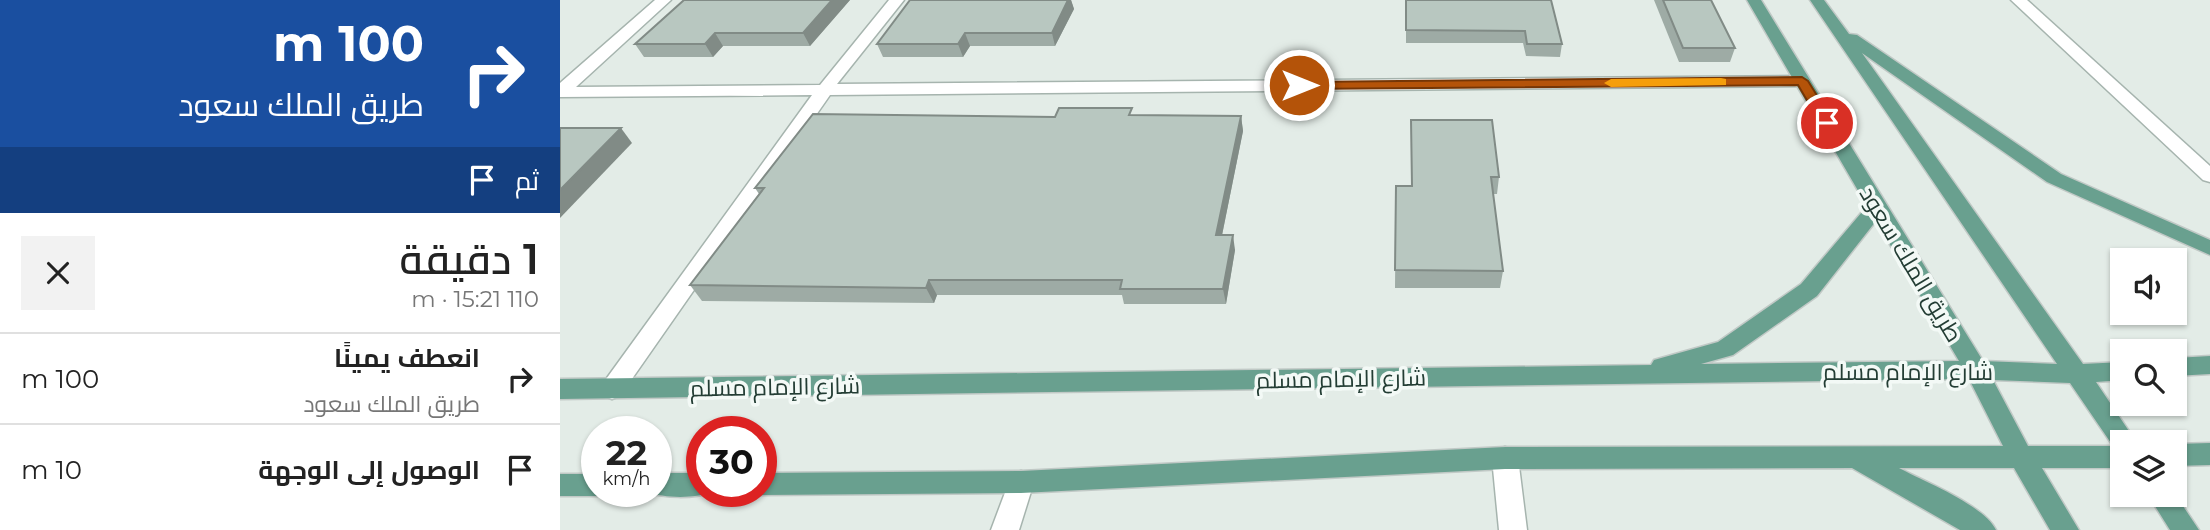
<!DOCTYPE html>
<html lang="ar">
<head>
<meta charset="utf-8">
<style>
  body { margin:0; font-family:Montserrat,Cairo,sans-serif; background:#f2f2f2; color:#222; direction:rtl; height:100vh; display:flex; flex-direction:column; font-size:26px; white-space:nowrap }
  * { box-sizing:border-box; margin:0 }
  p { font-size:23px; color:#767676 }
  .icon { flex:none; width:38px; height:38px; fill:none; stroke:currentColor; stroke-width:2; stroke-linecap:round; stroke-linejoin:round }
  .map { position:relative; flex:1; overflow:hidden; direction:ltr }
  .panel { display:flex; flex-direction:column; background:#fff; width:560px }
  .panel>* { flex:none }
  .top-card { background:#1a4fa0; color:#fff; overflow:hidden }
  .fabs { position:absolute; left:1550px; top:248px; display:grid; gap:14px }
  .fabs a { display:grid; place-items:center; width:77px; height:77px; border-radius:0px; background:#fff; box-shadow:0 2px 5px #0004; font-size:35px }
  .speed { position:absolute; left:21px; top:416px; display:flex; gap:14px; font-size:35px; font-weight:700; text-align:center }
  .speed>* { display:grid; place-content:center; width:91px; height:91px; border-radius:50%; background:#fff; box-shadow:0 2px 5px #0004; line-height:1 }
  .speed small { font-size:18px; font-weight:400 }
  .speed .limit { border:10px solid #d22; background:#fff; color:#111 }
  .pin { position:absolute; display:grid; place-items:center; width:60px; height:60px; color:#fff; margin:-30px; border:4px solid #fff; border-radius:50%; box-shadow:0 2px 7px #0007 }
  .me { position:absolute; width:77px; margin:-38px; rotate:90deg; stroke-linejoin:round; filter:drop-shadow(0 0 5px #0008) }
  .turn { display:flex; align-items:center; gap:24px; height:147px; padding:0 21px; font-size:32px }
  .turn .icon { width:91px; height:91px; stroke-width:2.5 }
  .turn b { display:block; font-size:49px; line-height:60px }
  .then { display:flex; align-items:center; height:66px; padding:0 21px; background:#0003; gap:14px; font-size:26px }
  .round { display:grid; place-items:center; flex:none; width:74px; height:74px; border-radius:0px; background:#f2f2f2 }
  .summary { display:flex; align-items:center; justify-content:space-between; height:119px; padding:0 21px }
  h1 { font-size:42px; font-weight:600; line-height:52px }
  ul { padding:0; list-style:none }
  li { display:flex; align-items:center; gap:21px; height:91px; padding:0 21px; border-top:2px solid #e0e0e0 }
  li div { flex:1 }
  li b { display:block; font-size:26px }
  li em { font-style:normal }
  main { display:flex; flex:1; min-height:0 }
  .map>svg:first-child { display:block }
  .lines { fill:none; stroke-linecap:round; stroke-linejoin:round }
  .minor-casing { stroke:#a6b4ae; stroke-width:3 }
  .major-casing { stroke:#c1c9c6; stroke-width:3 }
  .minor { fill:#fff; fill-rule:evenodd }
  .major { fill:#69a08f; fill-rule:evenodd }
  .wall { fill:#9eaba5 }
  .shaded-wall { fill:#818b86 }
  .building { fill:#b8c7c0; stroke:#818b86; stroke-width:2 }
  .route { fill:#b45309; stroke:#753606; stroke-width:2 }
  .slow { fill:#f59e0b }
  .labels { text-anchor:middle; stroke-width:7; stroke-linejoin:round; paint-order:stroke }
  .street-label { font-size:23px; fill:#233d34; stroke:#f3f9f6 }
</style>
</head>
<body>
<main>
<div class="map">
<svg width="1650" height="530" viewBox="0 0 1650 530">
  <rect width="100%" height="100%" fill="#e3ece7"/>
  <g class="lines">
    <g class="minor-casing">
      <g id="minor">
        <polygon points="95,0 111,0 16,87 260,85 329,0 344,0 277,84 1242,76 1250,81 1242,86 270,95 60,396 52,399 44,396 40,389 44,382 252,95 0,97 0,83"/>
        <polygon points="1451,0 1467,0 1650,166 1650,182 1643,180"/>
        <polygon points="945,447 954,450 958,458 967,530 939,530 932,458 936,450"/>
        <polygon points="461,471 470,474 474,482 459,530 431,530 452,474"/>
      </g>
    </g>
    <g class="major-casing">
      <g id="major">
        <path d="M1187 0H1201L1423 361 1497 364 1250 0H1264L1289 34 1297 35 1501 174 1650 240V255L1487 182 1302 53 1523 364 1563 362V380L1536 382 1577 443H1563V468H1482L1519 530H1490L1454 468H1339C1363 481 1424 505 1436 530H1400L1292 468 945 469 461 493 201 495 192 492H201V473L461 471 945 447 1443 446 1409 379 0 399V379L1091 365 1094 360 1158 342 1241 284 1307 206ZM1316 221 1399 361 1141 364 1173 355 1257 296ZM1433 380 1510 383 1553 446H1468Z"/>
        <polygon points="1650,356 1650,374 1615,376 1615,358"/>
        <polygon points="1650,443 1650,465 1615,466 1615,444"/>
        <path d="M96 473H142V492H151C134 499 104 498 87 492H96Z"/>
        <polygon points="0,474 37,474 37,492 47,492 37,496 0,496"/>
        <polygon points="1615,494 1639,530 1610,530 1588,495"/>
      </g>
    </g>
    <use href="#minor" class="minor"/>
    <use href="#major" class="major"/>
  </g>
  <g class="wall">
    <polygon points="124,0 290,0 250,46 163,46 153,57 84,57 75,44"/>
    <polygon points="350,0 511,0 514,9 495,46 410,46 403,57 323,57 317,44"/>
    <polygon points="846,0 991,0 1002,44 1000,57 966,56 963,43 846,43"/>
    <polygon points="1094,0 1151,0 1175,48 1170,62 1119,62"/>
    <polygon points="574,115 681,116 683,131 662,235 675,250 666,304 564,304 562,295 377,295 374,303 142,301 130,285 199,194 195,188 495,117"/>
    <polygon points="851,120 939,177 937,194 933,194 943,271 940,288 835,288 836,186 851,186"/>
  </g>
  <g class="shaded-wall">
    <polygon points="272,0 290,0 250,46 243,33"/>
    <polygon points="508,0 511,0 514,9 495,46 492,33"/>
    <polygon points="155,33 163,46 153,57 145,44"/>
    <polygon points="405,33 410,46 403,57 398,44"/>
    <polygon points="681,116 683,131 659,250 656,235"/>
    <polygon points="61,128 72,143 0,218 0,190"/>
    <polygon points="673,235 675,250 666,304 663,289"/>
    <polygon points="369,280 377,295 374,303 366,288"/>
  </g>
  <g class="building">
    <polygon points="124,0 272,0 243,33 155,33 145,44 75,44"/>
    <polygon points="350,0 508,0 492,33 405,33 398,44 317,44"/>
    <polygon points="846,0 991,0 1002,44 967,44 965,31 846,30"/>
    <polygon points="1103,0 1151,0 1175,48 1123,48"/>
    <polygon points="499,108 572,108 569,115 681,116 656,235 673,235 663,289 560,289 562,280 369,280 366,288 130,285 204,188 195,188 253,114 495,117"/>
    <polygon points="851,120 932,120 939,177 931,177 943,271 835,270 836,186 852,186"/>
    <polygon points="0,128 61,128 0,190"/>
  </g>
  <polygon class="route" points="1242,77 1248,81 1274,123 1272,126 1262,126 1238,85 739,89 733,85 739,82"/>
  <polygon class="slow" points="1161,78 1166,79 1166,85 1051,87 1044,83 1051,79"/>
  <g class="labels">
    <g class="street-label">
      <text transform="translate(1351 264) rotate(59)" y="8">طريق الملك سعود</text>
      <text x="1348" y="380">شارع الإمام مسلم</text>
      <text transform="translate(781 379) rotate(-1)" y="8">شارع الإمام مسلم</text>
      <text transform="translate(215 387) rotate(-1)" y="8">شارع الإمام مسلم</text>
    </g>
  </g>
</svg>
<div class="fabs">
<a><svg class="icon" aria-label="sound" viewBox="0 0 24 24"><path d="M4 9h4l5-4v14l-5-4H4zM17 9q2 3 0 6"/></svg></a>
<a><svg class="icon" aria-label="search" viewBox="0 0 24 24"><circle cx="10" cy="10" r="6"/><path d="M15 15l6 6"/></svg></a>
<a><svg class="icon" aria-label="layers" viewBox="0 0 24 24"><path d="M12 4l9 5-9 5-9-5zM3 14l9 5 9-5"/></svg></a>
</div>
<div class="speed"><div>22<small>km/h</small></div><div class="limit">30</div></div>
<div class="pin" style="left:1267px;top:123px;background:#d93025"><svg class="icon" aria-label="arrive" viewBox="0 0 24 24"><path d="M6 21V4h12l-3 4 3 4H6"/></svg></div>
<svg class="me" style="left:739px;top:85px" viewBox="-20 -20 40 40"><circle r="17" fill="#b45309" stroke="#fff" stroke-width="3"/><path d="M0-11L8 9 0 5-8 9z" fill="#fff"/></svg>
</div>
<section class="panel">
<div class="top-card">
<div class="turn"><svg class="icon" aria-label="right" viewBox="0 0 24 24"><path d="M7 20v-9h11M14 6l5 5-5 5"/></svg><div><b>100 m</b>طريق الملك سعود</div></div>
<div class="then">ثم<svg class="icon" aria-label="arrive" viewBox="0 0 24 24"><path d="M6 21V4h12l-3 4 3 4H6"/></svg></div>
</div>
<div class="summary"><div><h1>1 دقيقة</h1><p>110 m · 15:21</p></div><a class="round"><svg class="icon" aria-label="close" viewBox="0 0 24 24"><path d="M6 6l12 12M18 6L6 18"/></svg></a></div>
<ul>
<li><svg class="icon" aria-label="right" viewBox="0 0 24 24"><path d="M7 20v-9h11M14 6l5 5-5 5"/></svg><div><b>انعطف يمينًا</b><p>طريق الملك سعود</p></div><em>100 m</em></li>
<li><svg class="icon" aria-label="arrive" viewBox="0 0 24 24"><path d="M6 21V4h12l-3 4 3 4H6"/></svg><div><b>الوصول إلى الوجهة</b></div><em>10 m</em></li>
</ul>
</section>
</main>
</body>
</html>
